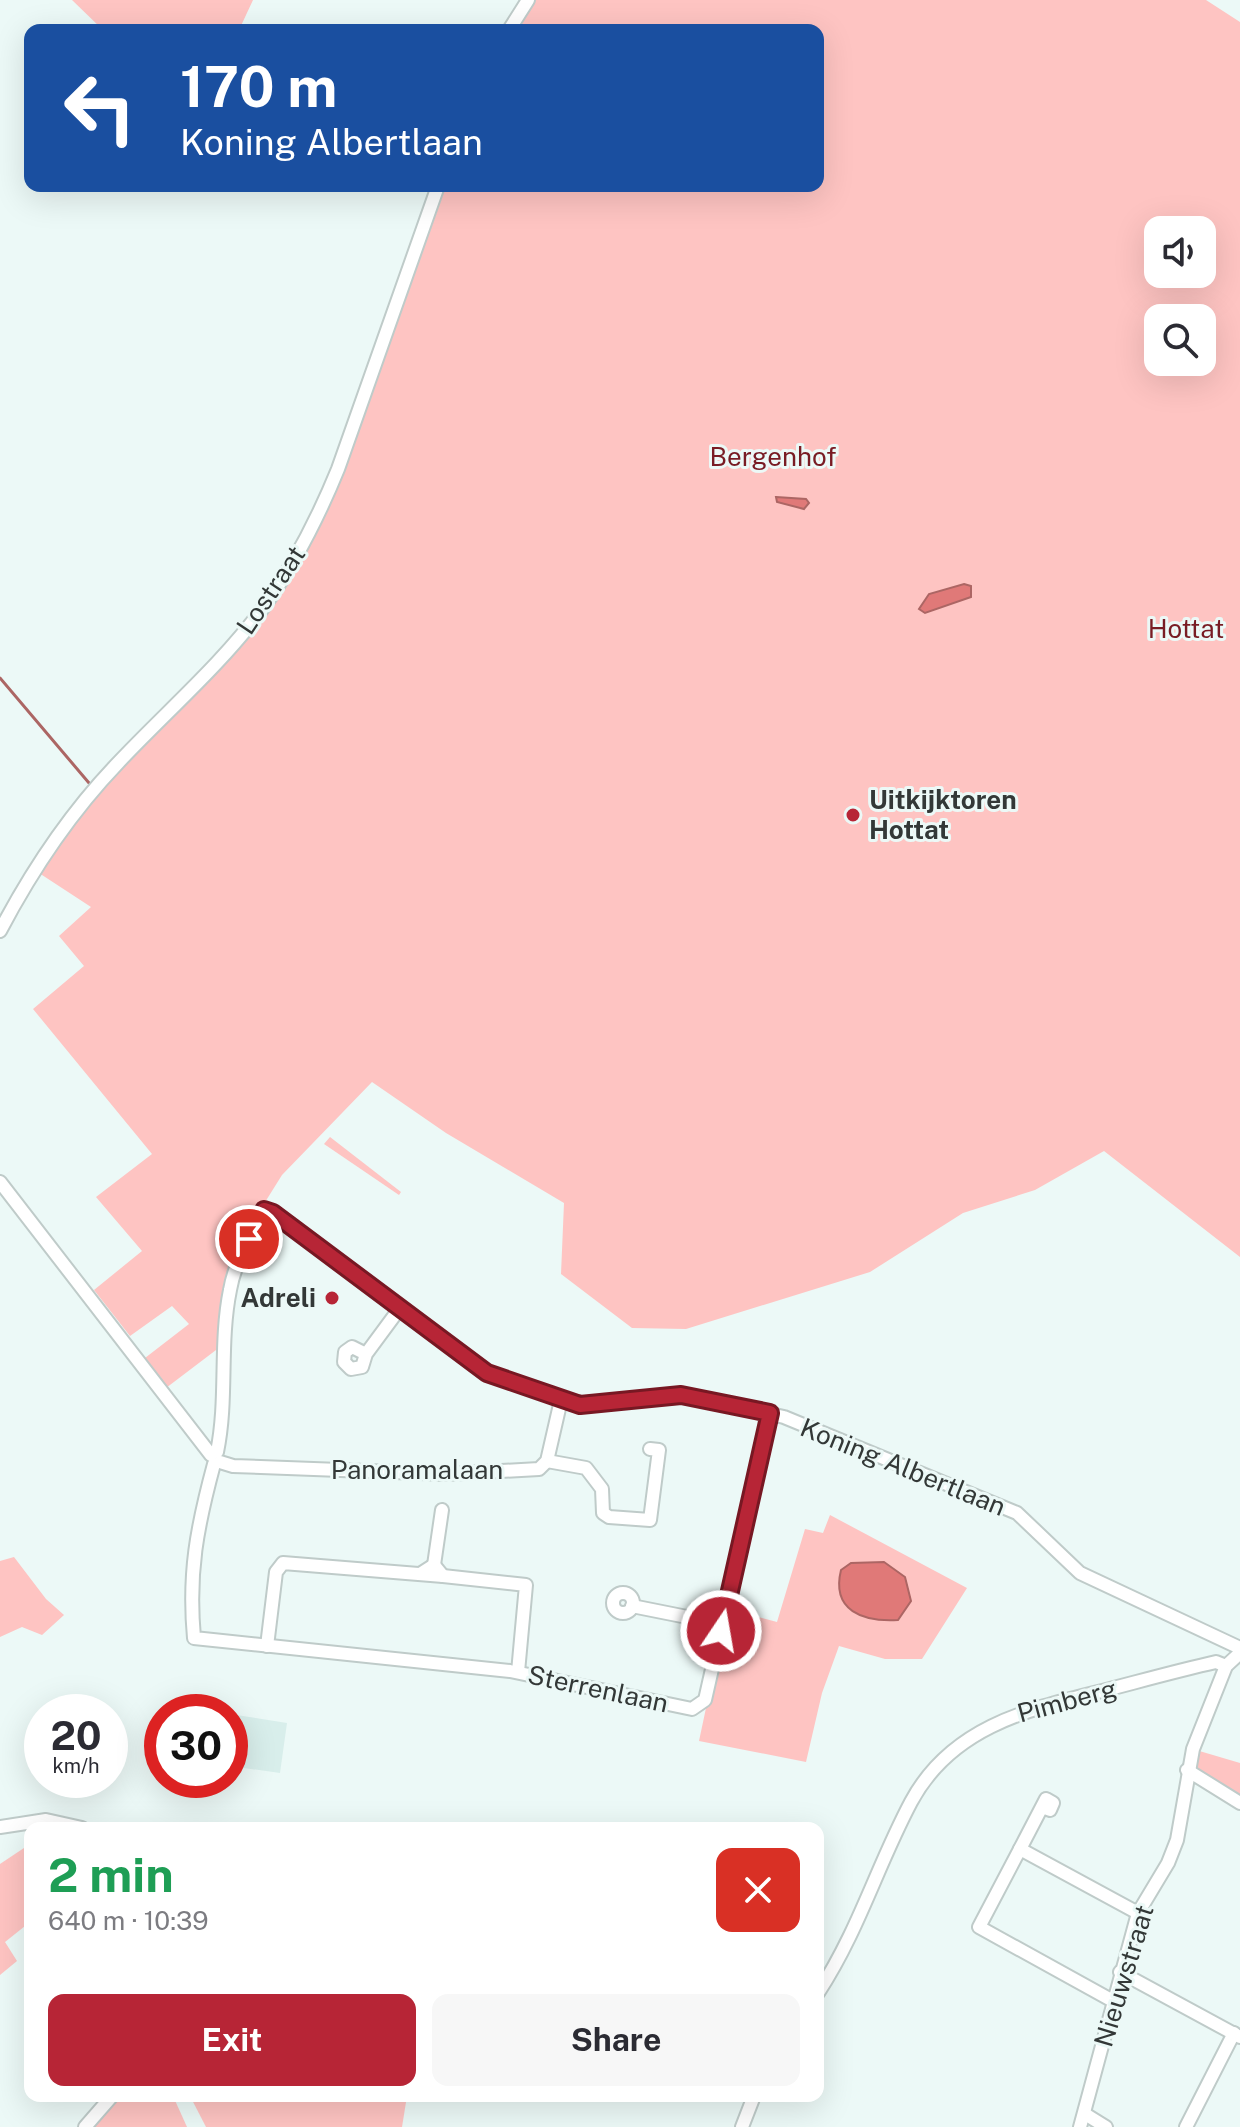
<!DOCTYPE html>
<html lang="en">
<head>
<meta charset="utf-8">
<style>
  body { margin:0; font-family:"Public Sans",sans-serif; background:#f7f7f7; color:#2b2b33; height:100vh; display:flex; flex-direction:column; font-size:30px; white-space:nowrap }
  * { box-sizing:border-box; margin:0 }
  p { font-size:26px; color:#7c7c81 }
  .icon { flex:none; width:44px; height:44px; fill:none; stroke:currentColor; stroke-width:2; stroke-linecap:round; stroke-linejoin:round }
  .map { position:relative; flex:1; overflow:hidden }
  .panel { position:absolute; left:24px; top:1822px; width:800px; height:280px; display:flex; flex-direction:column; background:#fff; border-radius:16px; box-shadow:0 8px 32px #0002 }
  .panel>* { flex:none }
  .top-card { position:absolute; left:24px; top:24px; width:800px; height:168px; border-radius:16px; box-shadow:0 8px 32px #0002; background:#1a4fa0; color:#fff; overflow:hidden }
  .fabs { position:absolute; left:1144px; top:216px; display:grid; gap:16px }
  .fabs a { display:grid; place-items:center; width:72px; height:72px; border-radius:16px; background:#fff; box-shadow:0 8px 32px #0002; font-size:40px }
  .speed { position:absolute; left:24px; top:1694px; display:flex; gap:16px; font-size:40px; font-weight:700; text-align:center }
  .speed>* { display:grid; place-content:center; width:104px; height:104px; border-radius:50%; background:#fff; box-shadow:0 8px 32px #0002; line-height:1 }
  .speed small { font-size:20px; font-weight:400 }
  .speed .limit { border:12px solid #d22; background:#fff; color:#111 }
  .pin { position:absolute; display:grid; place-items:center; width:68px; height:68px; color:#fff; margin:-34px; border:4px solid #fff; border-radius:50%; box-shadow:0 2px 8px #0007 }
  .me { position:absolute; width:88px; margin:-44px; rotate:12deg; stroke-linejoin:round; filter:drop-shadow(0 0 6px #0008) }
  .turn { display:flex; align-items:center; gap:28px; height:168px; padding:0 24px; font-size:36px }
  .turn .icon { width:104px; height:104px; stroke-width:2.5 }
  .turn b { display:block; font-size:56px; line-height:68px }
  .round { display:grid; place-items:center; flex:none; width:84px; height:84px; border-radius:16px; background:#f7f7f7 }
  .headline { display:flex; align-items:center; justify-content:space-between; height:136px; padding:0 24px }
  h1 { font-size:48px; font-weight:700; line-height:60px; color:#1e9e55 }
  .primary-button { display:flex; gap:16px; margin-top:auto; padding:16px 24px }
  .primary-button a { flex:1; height:92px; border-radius:16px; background:#b72536; color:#fff; font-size:32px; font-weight:700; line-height:92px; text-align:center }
  .primary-button a+a { background:#f7f7f7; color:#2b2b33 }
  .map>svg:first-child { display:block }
  .built { fill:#d8eeeb }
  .green { fill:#fec4c2; fill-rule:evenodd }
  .water { fill:#e07978; stroke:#ac6664; stroke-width:2 }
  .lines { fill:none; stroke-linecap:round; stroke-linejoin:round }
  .stream { stroke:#ac6664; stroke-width:3 }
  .minor-casing { stroke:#bfcbc9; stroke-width:16 }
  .minor { stroke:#fff; stroke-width:12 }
  .route-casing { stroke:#771823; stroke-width:20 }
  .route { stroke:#b72536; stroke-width:14 }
  .poi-dot { fill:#b72536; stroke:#ecf9f7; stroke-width:3 }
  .labels { text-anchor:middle; stroke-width:6; stroke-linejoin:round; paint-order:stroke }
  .park-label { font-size:26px; fill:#791c24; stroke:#ecf9f7 }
  .street-label { font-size:26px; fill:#333837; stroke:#ecf9f7 }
  .poi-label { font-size:26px; font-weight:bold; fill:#333837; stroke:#ecf9f7; text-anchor:start }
</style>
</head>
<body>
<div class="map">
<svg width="1240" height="2127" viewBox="0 0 1240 2127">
  <rect width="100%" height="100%" fill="#ecf9f7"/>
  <polygon class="built" points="230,1714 287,1723 280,1773 230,1766"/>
  <g class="green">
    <polygon points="72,0 253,0 239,30 103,30"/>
    <path d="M536 0H1206L1240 22V1257L1104 1151 1035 1190 963 1213 870 1272 686 1329 632 1328 561 1274 564 1203 446 1133 372 1082 282 1175 267 1199 232 1270 220 1347 166 1388 145 1358 189 1324 172 1306 130 1336 94 1290 142 1251 96 1197 152 1154 33 1009 84 966 59 936 91 907 39 873 96 796 233 656 298 568 343 474 446 186H818V30H518ZM1158 230H1202V274H1158ZM1158 318H1202V362H1158Z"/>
    <polygon points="330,1137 401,1192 399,1195 324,1144"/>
    <polygon points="830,1515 967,1588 922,1659 885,1659 839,1646 822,1693 806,1762 699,1741 727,1609 777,1622 805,1529 823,1533"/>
    <polygon points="14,1557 46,1599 64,1615 42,1635 22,1627 0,1637 0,1561"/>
    <polygon points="1196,1750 1240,1763 1240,1797 1194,1769"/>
    <polygon points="30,1844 30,1922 5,1942 17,1961 0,1975 0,1864"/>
    <polygon points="110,2096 173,2096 187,2127 84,2127"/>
    <polygon points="190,2096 407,2096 402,2127 206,2127"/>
  </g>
  <g class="water">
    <polygon points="776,497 806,499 809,503 804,509 777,502"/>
    <polygon points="964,584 971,586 971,597 925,613 919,609 929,594"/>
    <path d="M884 1562 905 1577 911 1601 898 1620C863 1622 831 1611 841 1570L851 1563Z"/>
  </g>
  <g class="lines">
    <polyline class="stream" points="0,678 89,783"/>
    <g class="minor-casing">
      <g id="minor">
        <polyline points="509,30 528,0"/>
        <path d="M0 931C32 870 70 813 118 763 167 711 221 665 263 608 294 565 318 518 338 469L438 186"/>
        <polyline points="0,1182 211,1455"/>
        <polyline points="366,1354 352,1347 345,1352 344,1362 351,1369 362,1367 366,1354 400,1308"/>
        <path d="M217 1452C228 1399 219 1344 230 1290 235 1261 251 1235 264 1210L281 1218 487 1373 580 1405 681 1395 784 1417 1017 1513 1080 1573 1240 1648"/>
        <polyline points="547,1461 586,1468 602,1489 603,1513 609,1517 650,1520 659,1450 650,1449"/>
        <polyline points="220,1462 233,1466 446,1474 539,1469 547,1461 561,1400"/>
        <path d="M214 1464C197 1527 188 1573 194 1638L510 1671 692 1709 705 1700 770 1413"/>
        <polyline points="434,1565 442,1510"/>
        <polyline points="443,1576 526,1585 518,1672"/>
        <circle cx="623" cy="1603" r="10"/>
        <polyline points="632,1606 722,1624"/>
        <polyline points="267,1646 276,1572 283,1563 443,1576 434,1565 420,1574"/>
        <polyline points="1187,1770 1240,1803"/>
        <polyline points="0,1827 46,1820 82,1828"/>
        <polyline points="1020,1849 1046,1799 1053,1803 1050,1810 1042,1807"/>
        <polyline points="1120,1972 1240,2037"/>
        <path d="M818 1993C859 1930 877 1866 911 1802 950 1729 1024 1710 1098 1692 1137 1682 1176 1671 1216 1662L1226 1666"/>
        <polyline points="1113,2001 979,1927 1020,1849 1138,1913"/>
        <polyline points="1085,2114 1106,2127"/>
        <polyline points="85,2127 112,2096"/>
        <polyline points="742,2127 754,2096"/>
        <polyline points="1080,2127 1138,1913 1168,1863 1177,1840 1193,1749 1226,1666 1240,1653"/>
        <polyline points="1186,2127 1234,2033"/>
      </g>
    </g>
    <use href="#minor" class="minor"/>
  </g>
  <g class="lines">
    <g class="route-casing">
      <polyline id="route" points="249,1239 264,1210 273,1213 487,1373 580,1405 681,1395 770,1413 721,1631"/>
    </g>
    <use href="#route" class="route"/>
  </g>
  <g class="poi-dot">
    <circle cx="853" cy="815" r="8"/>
    <circle cx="332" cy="1298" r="8"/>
  </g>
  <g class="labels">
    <g class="park-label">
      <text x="773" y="466">Bergenhof</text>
      <text x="1186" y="638">Hottat</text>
    </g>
    <g class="street-label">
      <text transform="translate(271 590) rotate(-56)" y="9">Lostraat</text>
      <text transform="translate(903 1467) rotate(22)" y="9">Koning Albertlaan</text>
      <text x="417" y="1479">Panoramalaan</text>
      <text transform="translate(598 1689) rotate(12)" y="9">Sterrenlaan</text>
      <text transform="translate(1067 1701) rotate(-15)" y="9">Pimberg</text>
      <text transform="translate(1124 1976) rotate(-73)" y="9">Nieuwstraat</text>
    </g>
    <g class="poi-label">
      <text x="869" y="809">Uitkijktoren<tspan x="869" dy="30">Hottat</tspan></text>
      <text x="316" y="1307" text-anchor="end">Adreli</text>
    </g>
  </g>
</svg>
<div class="fabs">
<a><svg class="icon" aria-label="sound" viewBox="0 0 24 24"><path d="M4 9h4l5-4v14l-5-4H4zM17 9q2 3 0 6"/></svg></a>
<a><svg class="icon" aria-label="search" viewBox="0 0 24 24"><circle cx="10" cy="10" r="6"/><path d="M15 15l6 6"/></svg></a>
</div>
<div class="speed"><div>20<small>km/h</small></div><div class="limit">30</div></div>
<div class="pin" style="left:249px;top:1239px;background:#d93025"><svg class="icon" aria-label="arrive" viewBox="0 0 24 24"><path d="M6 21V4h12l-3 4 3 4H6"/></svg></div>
<svg class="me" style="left:721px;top:1631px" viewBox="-20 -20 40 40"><circle r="17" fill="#b72536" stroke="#fff" stroke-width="3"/><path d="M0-11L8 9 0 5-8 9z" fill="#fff"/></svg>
<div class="top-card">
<div class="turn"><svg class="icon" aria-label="left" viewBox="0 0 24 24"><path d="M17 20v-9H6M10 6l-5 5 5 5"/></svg><div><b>170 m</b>Koning Albertlaan</div></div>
</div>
<section class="panel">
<div class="headline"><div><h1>2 min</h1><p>640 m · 10:39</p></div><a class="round" style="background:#d93025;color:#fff"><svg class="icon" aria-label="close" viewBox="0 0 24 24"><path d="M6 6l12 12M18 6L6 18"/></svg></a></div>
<div class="primary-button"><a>Exit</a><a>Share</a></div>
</section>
</div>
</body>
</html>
